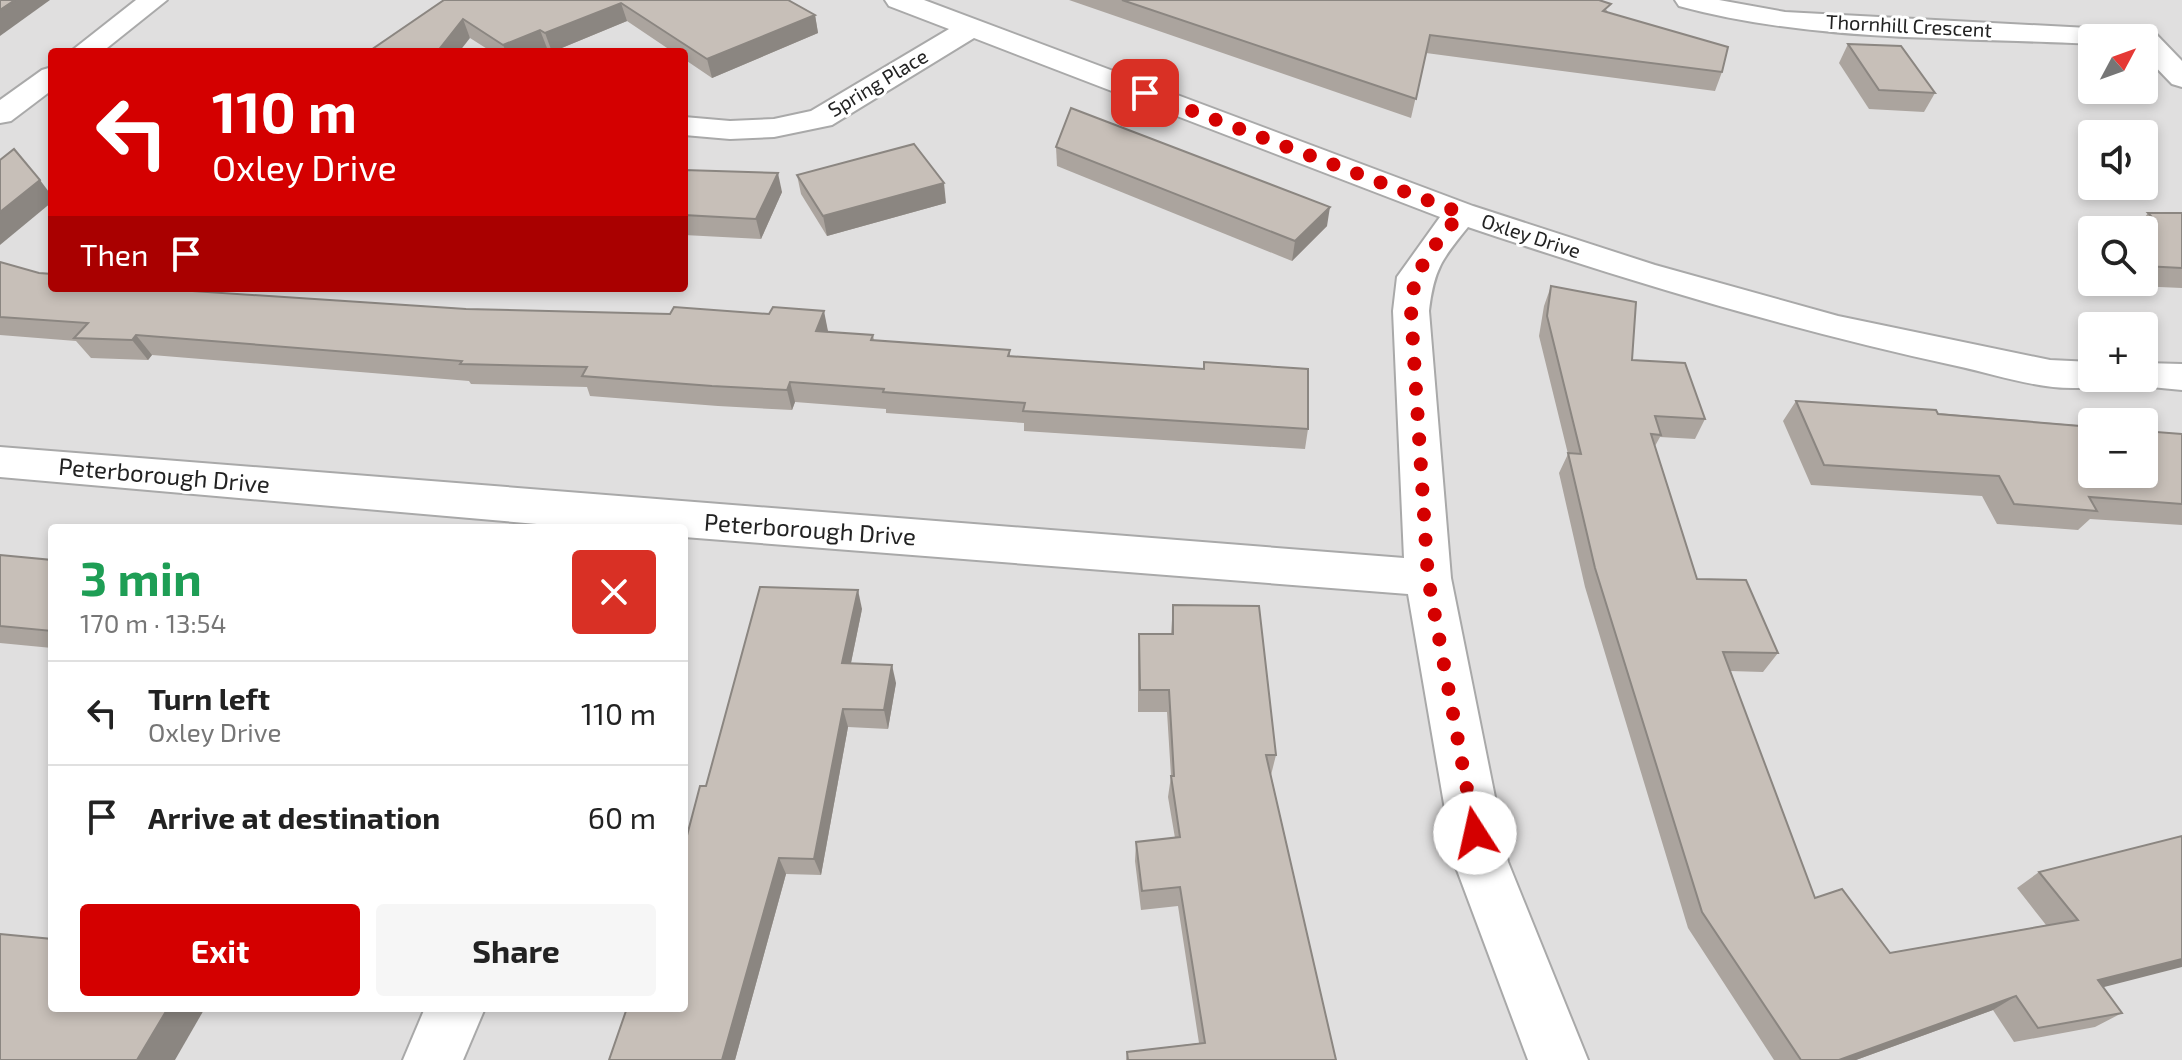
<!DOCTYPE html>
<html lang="en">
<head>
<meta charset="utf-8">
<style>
  body { margin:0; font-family:"Exo 2",sans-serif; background:#f6f6f6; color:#222; height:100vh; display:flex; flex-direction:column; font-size:30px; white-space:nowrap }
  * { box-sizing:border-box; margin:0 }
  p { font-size:26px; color:#767676 }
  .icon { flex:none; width:44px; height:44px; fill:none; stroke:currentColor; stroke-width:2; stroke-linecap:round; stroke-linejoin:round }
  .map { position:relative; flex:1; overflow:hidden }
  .panel { position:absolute; left:48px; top:524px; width:640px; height:488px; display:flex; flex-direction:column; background:#fff; border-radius:8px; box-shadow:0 4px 12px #0003 }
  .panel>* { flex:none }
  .guide { position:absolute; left:48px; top:48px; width:640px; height:244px; border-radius:8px; box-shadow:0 4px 12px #0003; background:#d40000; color:#fff; overflow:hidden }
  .needle { width:52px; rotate:49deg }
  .buttons { position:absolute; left:2078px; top:24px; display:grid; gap:16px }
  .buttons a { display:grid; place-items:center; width:80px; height:80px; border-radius:8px; background:#fff; box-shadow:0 4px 12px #0003; font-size:40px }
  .pin { position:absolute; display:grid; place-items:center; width:68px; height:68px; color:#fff; margin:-34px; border-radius:16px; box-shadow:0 4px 12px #0006 }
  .me { position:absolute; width:88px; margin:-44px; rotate:350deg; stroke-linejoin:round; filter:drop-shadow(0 0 6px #0008) }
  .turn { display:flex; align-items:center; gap:28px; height:168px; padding:0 32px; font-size:36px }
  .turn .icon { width:104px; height:104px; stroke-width:2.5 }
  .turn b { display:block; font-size:56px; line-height:68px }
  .then { display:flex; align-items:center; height:76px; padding:0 32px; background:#0003; gap:16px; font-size:30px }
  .round { display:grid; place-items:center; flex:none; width:84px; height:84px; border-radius:8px; background:#f6f6f6 }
  .headline { display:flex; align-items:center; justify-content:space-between; height:136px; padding:0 32px }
  h1 { font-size:48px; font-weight:700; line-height:60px; color:#1e9e55 }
  .button { display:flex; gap:16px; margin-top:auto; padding:16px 32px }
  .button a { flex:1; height:92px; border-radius:8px; background:#d40000; color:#fff; font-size:32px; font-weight:700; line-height:92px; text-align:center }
  .button a+a { background:#f6f6f6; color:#222 }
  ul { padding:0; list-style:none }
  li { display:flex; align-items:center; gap:24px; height:104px; padding:0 32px; border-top:2px solid #e0e0e0 }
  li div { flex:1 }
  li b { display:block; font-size:30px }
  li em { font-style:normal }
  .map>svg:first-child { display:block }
  .residential { fill:#e0dfdf; fill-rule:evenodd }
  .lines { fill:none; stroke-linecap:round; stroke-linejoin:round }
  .minor-casing { stroke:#a9a9a9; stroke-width:4 }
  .minor { fill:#fff; fill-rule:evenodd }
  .wall { fill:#aba49e }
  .shaded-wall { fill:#8b8681 }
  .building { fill:#c7bfb8; stroke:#8b8681; stroke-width:2 }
  .route { stroke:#d40000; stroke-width:14; stroke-dasharray:0 25.2 }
  .labels { text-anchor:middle; stroke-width:6; stroke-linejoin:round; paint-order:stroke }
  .far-street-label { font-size:20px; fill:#222; stroke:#fff }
  .street-label { font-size:24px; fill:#222; stroke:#fff }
</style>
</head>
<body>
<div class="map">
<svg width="2182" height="1060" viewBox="0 0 2182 1060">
  <rect width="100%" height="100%" fill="#f2efe9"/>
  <path class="residential" d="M0 0H2182V1060H0ZM2092 38H2144V90H2092ZM52 52H684V288H52ZM2092 134H2144V186H2092ZM2092 230H2144V282H2092ZM2092 326H2144V378H2092ZM2092 422H2144V474H2092ZM52 528H684V1008H52Z"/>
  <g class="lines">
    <g class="minor-casing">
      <g id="minor">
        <polygon points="136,0 167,0 102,52 70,52"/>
        <path d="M885 0H924L1473 206 1655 265 1838 316 2050 360 2092 362V378H2110L2106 384C2059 397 2003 376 1957 366 1790 330 1629 281 1468 227 1442 259 1434 269 1429 311L1451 578 1508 862 1588 1060H1528L1454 862 1408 594 684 537V528H583L0 477V447L1404 558 1393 311 1397 277 1440 217 974 38 832 125 774 137 730 139 684 135V117L730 121 774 119 811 111 949 29 889 6Z"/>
        <path d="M1675 0H1719L1785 12 2145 31 2155 33 2182 61V87L2172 84 2144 55V38H2092V44C1956 37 1811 42 1679 6Z"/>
        <polygon points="52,67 52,90 11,121 0,123 0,100 42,70"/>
        <polygon points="2144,363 2182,364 2182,390 2130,385 2126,378 2144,378"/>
        <polygon points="425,1008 485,1008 463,1060 403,1060"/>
      </g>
    </g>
    <use href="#minor" class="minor"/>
  </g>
  <g class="wall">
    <polygon points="444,0 788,0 815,15 818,33 712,78 684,59 684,52 673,52 627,21 552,52 547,48 537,52 492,52 470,38"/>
    <polygon points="1069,0 1599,0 1608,12 1722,72 1715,91 1426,53 1411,118"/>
    <polygon points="1848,44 1935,93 1924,112 1869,109 1839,63"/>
    <polygon points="1056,147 1327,226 1292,261 1057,166"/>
    <polygon points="684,170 782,192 761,239 684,235"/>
    <polygon points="797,175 946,203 827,236 801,194"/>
    <polygon points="2148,213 2182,213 2182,288 2114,285 2112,282 2144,282 2144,230 2092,230 2092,254 2081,238 2096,218 2142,221"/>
    <polygon points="0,262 52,288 189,288 191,291 828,332 873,335 874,340 1010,350 1010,356 1308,429 1305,449 1024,431 1024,423 886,413 886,409 795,402 792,410 718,406 590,396 587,387 471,384 469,381 152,355 148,360 91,358 76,341 0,335"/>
    <polygon points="1551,286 1632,360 1705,419 1695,439 1660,437 1655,446 1697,579 1778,653 1763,672 1730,671 1815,898 1890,953 2046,925 2017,888 2039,872 2182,836 2103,987 2122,1013 2095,1027 2014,1042 1993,1010 1856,1060 1774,1060 1688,928 1585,587 1559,473 1568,454 1539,336 1544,306"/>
    <polygon points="1796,401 2182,434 2182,525 2090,519 2078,530 1997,524 1982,496 1811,485 1783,421"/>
    <polygon points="0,555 52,560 52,648 0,643"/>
    <polygon points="1173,605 1276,755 1271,775 1336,1060 1126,1060 1127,1052 1199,1043 1178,906 1141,910 1135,861 1136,842 1175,838 1168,797 1171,776 1167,712 1138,712 1138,656 1139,634 1171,634"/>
    <polygon points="862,609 851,663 896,683 888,729 848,727 821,875 786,874 735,1060 609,1060 684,1008"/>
  </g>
  <g class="shaded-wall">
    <polygon points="15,0 50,0 0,36 0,10"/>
    <polygon points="621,3 627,21 552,52 545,33"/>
    <polygon points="815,15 818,33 712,78 707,59"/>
    <polygon points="463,19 470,38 459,52 437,52"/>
    <polygon points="540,30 547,48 537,52 506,52 503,45"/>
    <polygon points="778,173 782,192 761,239 756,219"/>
    <polygon points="40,180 52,196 52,202 0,245 0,212"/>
    <polygon points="944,183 946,203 827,236 823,216"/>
    <polygon points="1330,207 1327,226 1292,261 1295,241"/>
    <polygon points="824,311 828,331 816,331"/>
    <polygon points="136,335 152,355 148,360 132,340"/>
    <polygon points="790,382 795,402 792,410 787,390"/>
    <polygon points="858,590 862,609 847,682 842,663"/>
    <polygon points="892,665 896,683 888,729 884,710"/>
    <polygon points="843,709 848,727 821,875 814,859"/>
    <polygon points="779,858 786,874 735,1060 722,1060"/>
    <polygon points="2182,959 2182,967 2073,995 2098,980"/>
    <polygon points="2016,996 1993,1010 1856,1060 1839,1060"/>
    <polygon points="168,1008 205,1008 175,1060 137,1060"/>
  </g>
  <g class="building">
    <polygon points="0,0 15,0 0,10"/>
    <polygon points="444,0 788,0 815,15 707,59 621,3 545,33 540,30 503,45 463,19 437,52 368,52"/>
    <polygon points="1122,0 1599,0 1611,4 1603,11 1728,47 1722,72 1430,35 1416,99"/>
    <polygon points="1848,44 1901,46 1935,93 1879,90"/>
    <polygon points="1071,108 1330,207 1295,241 1056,147"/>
    <polygon points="914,144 944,183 823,216 797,175"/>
    <polygon points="14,149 40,180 0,212 0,160"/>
    <polygon points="684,170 778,173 756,219 684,215"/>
    <polygon points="2148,213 2182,213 2182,268 2144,266 2144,230 2104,230 2096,218 2156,221"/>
    <polygon points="0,262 39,273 52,274 52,288 178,288 176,290 466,309 670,314 674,307 769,314 773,307 824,311 816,331 873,335 871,340 1010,350 1008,356 1204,369 1204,362 1308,369 1308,429 1023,411 1025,403 883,392 884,389 790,382 787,390 712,386 582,376 587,367 460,364 462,361 136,335 132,340 74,338 88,323 0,317"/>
    <polygon points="1551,286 1636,302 1632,360 1685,363 1705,419 1655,416 1661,435 1651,434 1697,579 1746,580 1778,653 1723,652 1815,898 1842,889 1890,953 2078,920 2039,872 2182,836 2182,959 2098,980 2122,1013 2038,1028 2016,996 1839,1060 1801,1060 1702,912 1595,568 1568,453 1581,454 1547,316"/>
    <polygon points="1796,401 1936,410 1938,414 2092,427 2092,474 2144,474 2144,431 2182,434 2182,504 2089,497 2097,511 2014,504 1999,476 1824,465"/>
    <polygon points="0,555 52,560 52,631 0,626"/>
    <polygon points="760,587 858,590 842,663 892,665 884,710 843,709 814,859 779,858 722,1060 609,1060 627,1008 684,1008 684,847 700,786 706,786"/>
    <polygon points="1173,605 1259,606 1276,755 1266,755 1336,1060 1128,1060 1127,1052 1205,1043 1180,887 1142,891 1136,842 1180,837 1171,776 1174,776 1169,690 1140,690 1139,634 1173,634"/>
    <polygon points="0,934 52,939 52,1008 168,1008 137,1060 0,1060"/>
  </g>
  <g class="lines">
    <polyline class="route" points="1145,93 1461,213 1438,241 1415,277 1411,311 1428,578 1475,833"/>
  </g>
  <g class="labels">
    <g class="far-street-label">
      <text transform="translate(1909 26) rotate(3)" y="7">Thornhill Crescent</text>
      <text transform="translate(878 83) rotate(-31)" y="7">Spring Place</text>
      <text transform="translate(1531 236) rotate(18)" y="7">Oxley Drive</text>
    </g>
    <g class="street-label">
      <text transform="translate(164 476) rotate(5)" y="8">Peterborough Drive</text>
      <text transform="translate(810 530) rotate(4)" y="8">Peterborough Drive</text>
    </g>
  </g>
</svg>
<div class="buttons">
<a><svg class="needle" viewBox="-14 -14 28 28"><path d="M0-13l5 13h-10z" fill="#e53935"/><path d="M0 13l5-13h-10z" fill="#767676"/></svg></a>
<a><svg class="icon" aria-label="sound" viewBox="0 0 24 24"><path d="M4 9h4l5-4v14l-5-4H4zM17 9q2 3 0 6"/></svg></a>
<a><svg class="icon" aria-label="search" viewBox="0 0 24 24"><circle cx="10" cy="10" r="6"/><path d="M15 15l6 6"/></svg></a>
<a>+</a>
<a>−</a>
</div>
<div class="pin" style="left:1145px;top:93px;background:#d93025"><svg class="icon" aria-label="arrive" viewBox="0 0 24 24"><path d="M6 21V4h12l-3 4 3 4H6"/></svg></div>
<svg class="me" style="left:1475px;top:833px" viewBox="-20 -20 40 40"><circle r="19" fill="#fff"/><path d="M0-13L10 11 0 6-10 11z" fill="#d40000"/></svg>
<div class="guide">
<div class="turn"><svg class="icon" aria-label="left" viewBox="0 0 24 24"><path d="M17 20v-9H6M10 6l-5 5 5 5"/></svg><div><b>110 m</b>Oxley Drive</div></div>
<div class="then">Then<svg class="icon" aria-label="arrive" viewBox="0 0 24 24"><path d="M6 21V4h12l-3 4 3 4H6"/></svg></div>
</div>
<section class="panel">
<div class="headline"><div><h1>3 min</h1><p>170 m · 13:54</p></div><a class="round" style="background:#d93025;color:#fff"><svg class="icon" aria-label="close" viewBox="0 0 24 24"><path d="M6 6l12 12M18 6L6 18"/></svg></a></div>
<ul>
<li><svg class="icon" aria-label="left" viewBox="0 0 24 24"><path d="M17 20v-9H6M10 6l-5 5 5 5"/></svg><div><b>Turn left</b><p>Oxley Drive</p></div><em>110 m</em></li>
<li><svg class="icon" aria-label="arrive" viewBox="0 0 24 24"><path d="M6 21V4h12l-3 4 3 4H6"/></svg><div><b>Arrive at destination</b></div><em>60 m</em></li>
</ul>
<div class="button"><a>Exit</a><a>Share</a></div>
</section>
</div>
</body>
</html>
